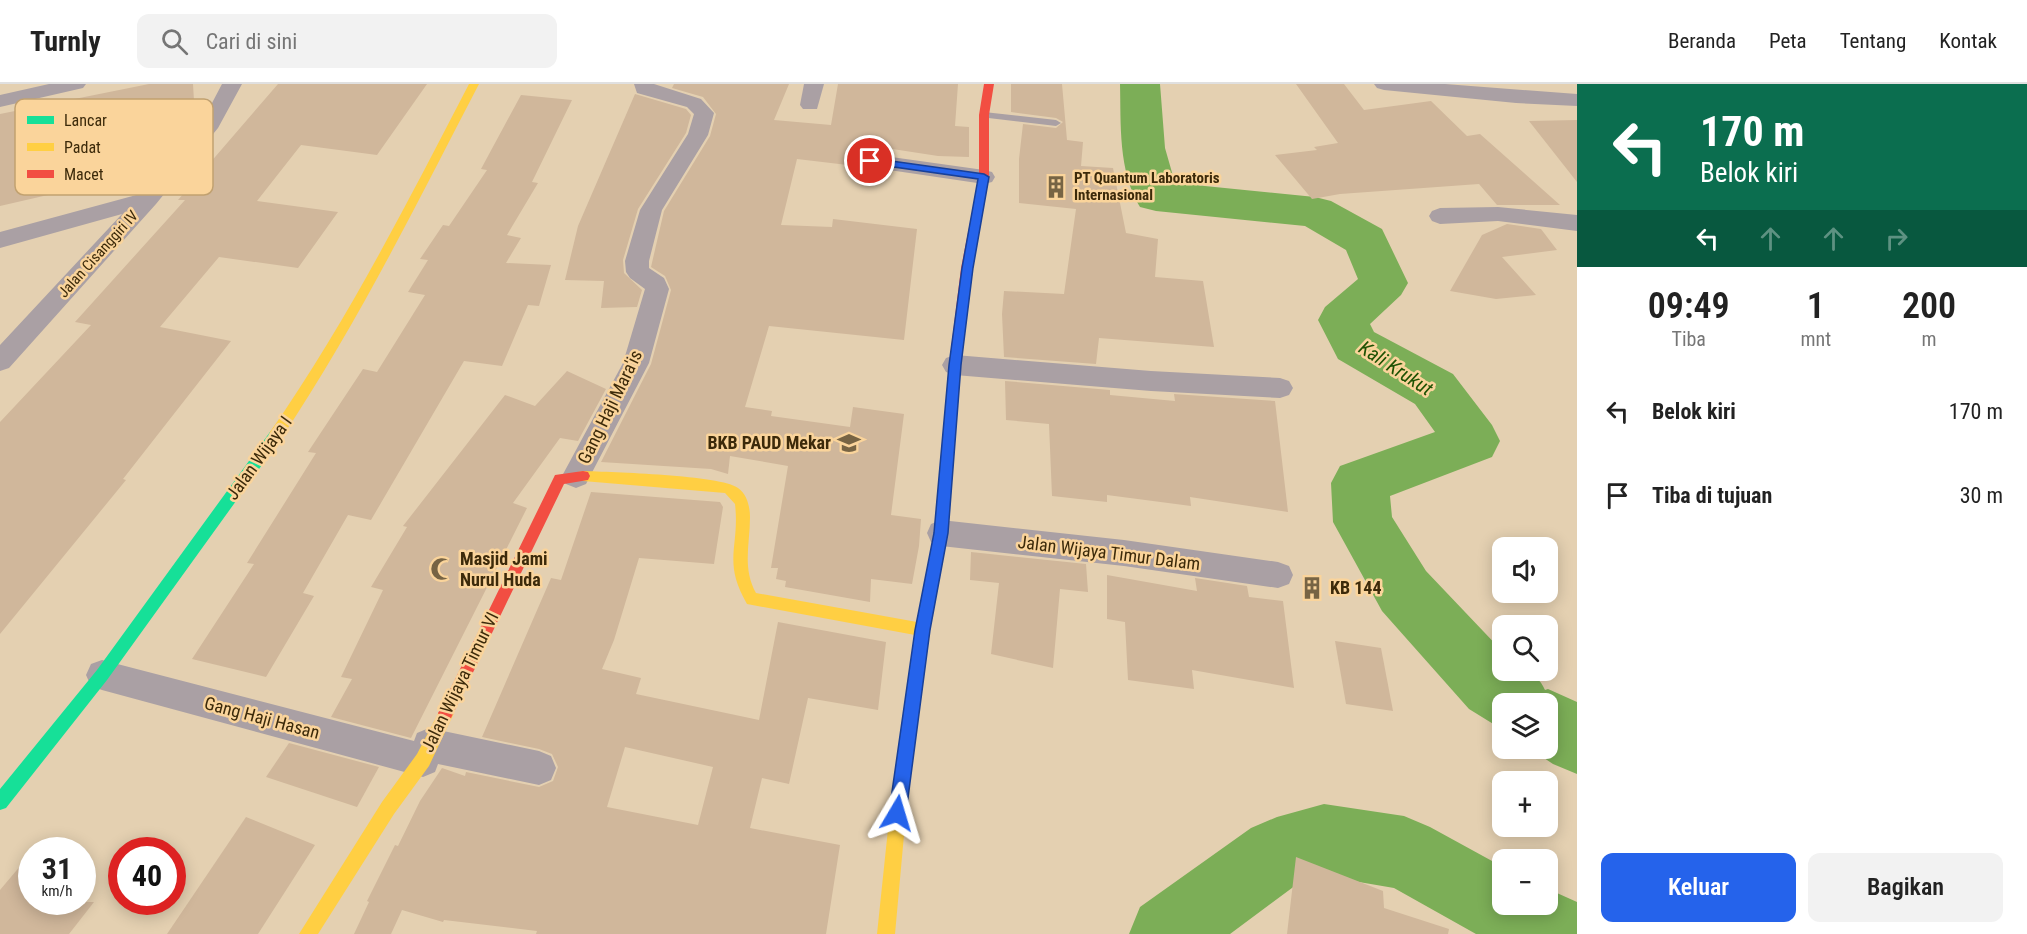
<!DOCTYPE html>
<html lang="id">
<head>
<meta charset="utf-8">
<style>
  body { margin:0; font-family:"Roboto Condensed",sans-serif; background:#f2f2f2; color:#222; height:100vh; display:flex; flex-direction:column; font-size:22px; white-space:nowrap }
  * { box-sizing:border-box; margin:0 }
  p { font-size:20px; color:#767676 }
  .icon { flex:none; width:33px; height:33px; fill:none; stroke:currentColor; stroke-width:2; stroke-linecap:round; stroke-linejoin:round }
  .map { position:relative; flex:1; overflow:hidden }
  .drawer { display:flex; flex-direction:column; background:#fff; width:450px }
  .drawer>* { flex:none }
  .top-card { background:#0b6e4f; color:#fff; overflow:hidden }
  .tools { position:absolute; left:1492px; top:453px; display:grid; gap:12px }
  .tools a { display:grid; place-items:center; width:66px; height:66px; border-radius:12px; background:#fff; box-shadow:0 3px 15px #0003; font-size:30px }
  .speed { position:absolute; left:18px; top:753px; display:flex; gap:12px; font-size:30px; font-weight:700; text-align:center }
  .speed>* { display:grid; place-content:center; width:78px; height:78px; border-radius:50%; background:#fff; box-shadow:0 3px 15px #0003; line-height:1 }
  .speed small { font-size:15px; font-weight:400 }
  .speed .limit { border:9px solid #d22; background:#fff; color:#111 }
  .pin { position:absolute; display:grid; place-items:center; width:51px; height:51px; color:#fff; margin:-26px; border:3px solid #fff; border-radius:50%; box-shadow:0 2px 6px #0007 }
  .me { position:absolute; width:66px; margin:-33px; rotate:7deg; stroke-linejoin:round; filter:drop-shadow(0 0 4px #0008) }
  .turn { display:flex; align-items:center; gap:21px; height:126px; padding:0 24px; font-size:27px }
  .turn .icon { width:78px; height:78px; stroke-width:2.5 }
  .turn b { display:block; font-size:42px; line-height:51px }
  .lanes { display:flex; align-items:center; height:57px; padding:0 24px; background:#0003; justify-content:center; gap:30px; direction:ltr }
  .lanes .off { opacity:.35 }
  .eta { display:flex; justify-content:space-evenly; align-items:center; height:102px; text-align:center }
  .eta b { font-size:36px; font-weight:600; line-height:42px }
  .primary-button { display:flex; gap:12px; margin-top:auto; padding:12px 24px }
  .primary-button a { flex:1; height:69px; border-radius:12px; background:#2563eb; color:#fff; font-size:24px; font-weight:600; line-height:69px; text-align:center }
  .primary-button a+a { background:#f2f2f2; color:#222 }
  ul { padding:0; list-style:none }
  li { display:flex; align-items:center; gap:18px; height:84px; padding:0 24px }
  li div { flex:1 }
  li b { display:block; font-size:22px }
  li em { font-style:normal }
  header { display:flex; align-items:center; gap:36px; box-sizing:border-box; height:84px; padding:0 30px; background:#fff; border-bottom:2px solid #e0e0e0 }
  header strong { font-size:28px }
  nav { display:flex; gap:33px; margin-inline-start:auto; font-size:21px }
  .search { width:420px; height:54px; background:#f2f2f2; display:flex; align-items:center; gap:15px; box-sizing:border-box; padding:0 21px; border-radius:12px; color:#767676; font-size:22px }
  main { display:flex; flex:1; min-height:0 }
  .map>svg:first-child { display:block }
  .lines { fill:none; stroke-linecap:round; stroke-linejoin:round }
  .river { fill:#7cae57; fill-rule:evenodd }
  .building { fill:#d0b79b; fill-rule:evenodd }
  .lane { fill:#aaa0a4; fill-rule:evenodd }
  .street { fill:#aaa0a4; fill-rule:evenodd }
  .fast { fill:#16e098; fill-rule:evenodd }
  .slow { fill:#ffcf43; fill-rule:evenodd }
  .jam { fill:#f24e42; fill-rule:evenodd }
  .route { fill:#2563eb; stroke:#184099; stroke-width:1.5 }
  .labels { text-anchor:middle; stroke-width:5; stroke-linejoin:round; paint-order:stroke }
  .far-poi-label { font-size:15px; font-weight:bold; fill:#3c2a0a; stroke:#fad49b; text-anchor:start }
  .far-street-label { font-size:15px; fill:#3c2a0a; stroke:#fad49b }
  .street-label { font-size:18px; fill:#3c2a0a; stroke:#fad49b }
  .poi-label { font-size:18px; font-weight:bold; fill:#3c2a0a; stroke:#fad49b; text-anchor:start }
  .water-label { font-size:20px; font-style:italic; fill:#1e5203; stroke:#fad49b }
  .key { fill:#fad49b; stroke:#c1a170; stroke-width:1.5 }
  .key-label { font-size:16px; fill:#3c2a0a }
</style>
</head>
<body>
<header>
<strong>Turnly</strong>
<div class="search"><svg class="icon" aria-label="search" viewBox="0 0 24 24"><circle cx="10" cy="10" r="6"/><path d="M15 15l6 6"/></svg>Cari di sini</div>
<nav><a>Beranda</a><a>Peta</a><a>Tentang</a><a>Kontak</a></nav>
</header>
<main>
<div class="map">
<svg width="1577" height="850" viewBox="0 0 1577 850">
  <rect width="100%" height="100%" fill="#e4d0b1"/>
  <g class="lines">
    <g class="river">
      <path d="M1120 0H1160L1165 64 1175 99 1315 113 1331 117 1382 145 1408 199 1401 211 1370 240 1374 248 1453 290 1492 341 1500 357 1492 373 1390 412 1392 433 1426 487 1503 568V586C1521 586 1537 587 1545 606L1548 605 1577 618V690L1553 680 1529 664H1548V620H1503V646L1469 625 1382 527 1333 438 1331 399 1340 382 1435 348 1415 320 1338 275 1318 236 1325 223 1358 195 1346 166 1305 142 1156 127 1140 123C1118 87 1121 40 1120 0Z"/>
      <polygon points="1324,720 1404,732 1430,743 1503,783 1503,820 1548,820 1548,805 1577,818 1577,850 1476,850 1394,804 1324,792 1296,801 1230,850 1129,850 1140,823 1251,744 1277,733"/>
    </g>
  </g>
  <g class="building">
    <polygon points="149,0 193,0 195,34 143,44 143,74 113,81 113,96 0,122 0,30"/>
    <polygon points="278,0 427,0 377,71 301,61 257,117 338,128 298,184 219,173 160,243 231,257 123,395 126,396 0,550 0,338 91,241 75,238 185,116 178,116"/>
    <polygon points="674,0 789,0 774,36 831,41 838,0 958,0 955,42 969,43 969,73 938,72 860,60 856,82 797,75 781,141 832,143 833,135 917,145 904,256 769,242 745,323 772,327 771,332 850,343 853,323 904,330 891,431 921,435 919,462 912,500 871,495 870,518 785,503 786,497 776,495 778,484 771,484 788,382 730,372 728,390 711,385 601,378 651,280 671,206 665,192 651,183 664,127 710,52 716,30 703,13 672,4"/>
    <polygon points="1011,0 1062,0 1067,56 1083,58 1081,82 1113,84 1126,149 1158,155 1155,193 1203,197 1214,263 1099,254 1096,280 1004,273 1002,230 1004,207 1064,210 1076,125 1019,119 1019,75 1023,40 1056,44 1063,38 1056,34 1011,28"/>
    <polygon points="1296,0 1344,0 1364,26 1431,17 1467,52 1480,50 1560,121 1497,121 1479,100 1340,110 1312,115 1275,71 1317,66 1314,63 1338,59"/>
    <polygon points="635,10 686,25 691,31 686,49 638,125 623,176 624,189 642,206 637,223 601,224 604,197 565,196 578,142"/>
    <polygon points="521,11 572,16 532,98 538,99 507,151 521,154 506,179 551,181 539,222 528,221 502,282 464,277 371,436 348,431 303,509 314,512 266,593 192,575 254,480 247,479 316,369 308,368 363,285 377,288 425,211 408,208 428,176 420,175 443,141 449,142 487,86 481,85"/>
    <polygon points="1577,36 1577,98 1529,37"/>
    <polygon points="1507,140 1541,145 1557,166 1502,173 1536,211 1496,215 1450,207 1482,151"/>
    <polygon points="567,287 606,305 578,357 560,354 513,419 527,424 411,654 331,633 352,595 341,593 383,506 371,503 407,443 403,442 505,311 535,322"/>
    <polygon points="1005,297 1110,306 1110,311 1175,317 1174,310 1275,317 1288,428 1190,413 1191,422 1107,411 1107,418 1052,412 1049,340 1006,336"/>
    <path d="M591 408 720 418 723 423 714 480 639 474 614 556 602 585 641 594 636 610 759 636 778 538 886 558 878 626 808 614 789 700 762 694 750 744 840 761 826 850H536L537 847 444 836 443 838 402 826 391 850H354L369 818 367 817 395 761 398 762 420 717 442 684 465 692 466 688 539 703 553 697 558 683 552 670 539 665 482 653 551 494 561 496ZM625 663 713 683 698 741 607 723Z"/>
    <polygon points="971,468 1086,480 1088,508 1060,505 1053,584 991,570 999,499 970,496"/>
    <polygon points="1107,491 1197,507 1195,494 1247,502 1249,513 1283,517 1294,604 1192,586 1194,605 1128,596 1125,538 1107,535"/>
    <polygon points="1335,557 1381,564 1393,627 1346,620"/>
    <polygon points="289,659 379,683 357,723 266,693"/>
    <polygon points="246,733 315,761 258,850 167,850"/>
    <polygon points="32,768 32,818 94,818 69,850 0,850 0,806"/>
    <polygon points="1296,773 1383,807 1384,824 1449,845 1448,850 1287,850"/>
  </g>
  <g class="lines">
    <polygon class="lane" points="984,28 1056,36 1061,39 1056,42 980,33 979,31"/>
    <g class="street">
      <polygon points="49,0 86,0 83,4 0,23 0,11"/>
      <polygon points="222,0 242,0 218,44 156,120 9,284 0,287 0,261 122,130 0,164 0,148 140,110 202,38"/>
      <polygon points="634,0 654,0 701,15 714,29 708,51 662,126 649,177 649,184 664,194 669,205 649,279 586,400 576,404 566,400 562,392 623,279 645,205 630,194 626,188 625,177 640,126 688,50 694,30 687,23 637,9"/>
      <polygon points="804,0 824,0 817,25 803,25 800,21"/>
      <polygon points="1374,0 1445,0 1577,10 1577,22 1516,19 1384,6 1377,4"/>
      <polygon points="870,70 984,86 992,88 995,93 992,98 984,100 862,82 859,77 862,72"/>
      <polygon points="1498,123 1577,131 1577,147 1498,137 1440,140 1432,137 1429,132 1432,127 1440,124"/>
      <polygon points="955,271 1151,287 1280,294 1289,297 1293,304 1289,311 1280,314 1151,307 955,291 946,288 942,281 946,274"/>
      <polygon points="941,436 1124,456 1278,478 1289,482 1293,491 1289,500 1278,504 1124,482 941,462 931,458 927,449 931,440"/>
      <polygon points="102,576 414,657 417,649 429,644 539,667 551,672 556,684 551,696 539,701 438,680 435,688 423,693 102,606 91,602 86,591 91,580"/>
    </g>
    <polygon class="fast" points="275,347 280,348 281,352 280,356 107,596 6,724 0,726 0,705 97,586 270,348"/>
    <g class="slow">
      <path d="M469 0H479C416 121 356 243 280 356H270L269 352 270 348C347 238 407 119 469 0Z"/>
      <path d="M948 363 953 364 954 368 948 449 930 546 908 707 895 850H877L892 707 915 551 747 520C722 477 740 463 735 420L725 409 583 397 578 396 576 392 578 388 583 387C611 388 721 391 738 404 747 410 750 423 750 433 750 460 742 484 756 509L917 538 934 449 942 368 943 364Z"/>
      <polygon points="446,621 451,624 454,629 429,682 394,730 318,850 299,850 382,718 417,670 441,624"/>
    </g>
    <g class="jam">
      <polygon points="984,0 994,0 989,31 989,93 973,184 961,281 954,368 953,372 943,372 942,368 949,281 961,184 979,93 979,31"/>
      <polygon points="583,387 588,388 590,392 588,396 564,400 451,634 446,637 441,634 438,629 441,624 555,391"/>
    </g>
  </g>
  <polygon class="route" points="870,74 984,90 989,93 973,184 961,281 948,449 930,546 906,729 903,735 897,737 891,735 889,729 915,546 934,449 949,281 962,184 978,95 866,79 866,75"/>
  <defs>
    <g id="building-bare" transform="scale(1.8)"><path d="M-4-6H4V6H1V3H-1V6H-4ZM-2.5-4.3h1.7v1.8h-1.7ZM.8-4.3h1.7v1.8H.8ZM-2.5-1h1.7V.8h-1.7ZM.8-1h1.7V.8H.8Z" fill="#776444" stroke="#fad49b" stroke-width="2.5" paint-order="stroke"/></g>
    <g id="school-bare" transform="scale(1.8)"><path d="M0-5L7-2L0 1L-7-2ZM-4 1L0 2.5L4 1V4Q0 6-4 4Z" fill="#776444" stroke="#fad49b" stroke-width="2.5" paint-order="stroke"/></g>
    <g id="mosque-bare" transform="scale(1.8)"><path d="M3.5-4.9A6 6 0 1 0 3.5 4.9A5 5 0 1 1 3.5-4.9Z" fill="#776444" stroke="#fad49b" stroke-width="2.5" paint-order="stroke"/></g>
  </defs>
  <g fill-rule="evenodd">
    <use href="#building-bare" x="1056" y="103"/>
    <use href="#school-bare" x="849" y="359"/>
    <use href="#mosque-bare" x="442" y="485"/>
    <use href="#building-bare" x="1312" y="504"/>
  </g>
  <g class="labels">
    <g class="far-poi-label">
      <text x="1074" y="99">PT Quantum Laboratoris<tspan x="1074" dy="17">Internasional</tspan></text>
    </g>
    <g class="far-street-label">
      <text transform="translate(98 170) rotate(-48)" y="5">Jalan Cisanggiri IV</text>
    </g>
    <g class="street-label">
      <text transform="translate(610 323) rotate(-64)" y="6">Gang Haji Mara'is</text>
      <text transform="translate(259 374) rotate(-54)" y="6">Jalan Wijaya I</text>
      <text transform="translate(1109 469) rotate(7)" y="6">Jalan Wijaya Timur Dalam</text>
      <text transform="translate(460 598) rotate(-64)" y="6">Jalan Wijaya Timur VI</text>
      <text transform="translate(262 634) rotate(15)" y="6">Gang Haji Hasan</text>
    </g>
    <g class="poi-label">
      <text x="831" y="365" text-anchor="end">BKB PAUD Mekar</text>
      <text x="460" y="481">Masjid Jami<tspan x="460" dy="21">Nurul Huda</tspan></text>
      <text x="1330" y="510">KB 144</text>
    </g>
    <g class="water-label">
      <text transform="translate(1396 284) rotate(33)" y="7">Kali Krukut</text>
    </g>
  </g>
  <rect x="15" y="15" width="198" height="96" rx="9" class="key"/>
  <rect x="27" y="32" width="27" height="8" fill="#16e098"/>
  <rect x="27" y="59" width="27" height="8" fill="#ffcf43"/>
  <rect x="27" y="86" width="27" height="8" fill="#f24e42"/>
  <g class="key-label">
    <text x="64" y="42">Lancar</text>
    <text x="64" y="69">Padat</text>
    <text x="64" y="96">Macet</text>
  </g>
</svg>
<div class="tools">
<a><svg class="icon" aria-label="sound" viewBox="0 0 24 24"><path d="M4 9h4l5-4v14l-5-4H4zM17 9q2 3 0 6"/></svg></a>
<a><svg class="icon" aria-label="search" viewBox="0 0 24 24"><circle cx="10" cy="10" r="6"/><path d="M15 15l6 6"/></svg></a>
<a><svg class="icon" aria-label="layers" viewBox="0 0 24 24"><path d="M12 4l9 5-9 5-9-5zM3 14l9 5 9-5"/></svg></a>
<a>+</a>
<a>−</a>
</div>
<div class="speed"><div>31<small>km/h</small></div><div class="limit">40</div></div>
<div class="pin" style="left:870px;top:77px;background:#d93025"><svg class="icon" aria-label="arrive" viewBox="0 0 24 24"><path d="M6 21V4h12l-3 4 3 4H6"/></svg></div>
<svg class="me" style="left:897px;top:729px" viewBox="-20 -20 40 40"><path d="M0-17L14 15 0 8-14 15z" fill="#2563eb" stroke="#fff" stroke-width="4"/></svg>
</div>
<section class="drawer">
<div class="top-card">
<div class="turn"><svg class="icon" aria-label="left" viewBox="0 0 24 24"><path d="M17 20v-9H6M10 6l-5 5 5 5"/></svg><div><b>170 m</b>Belok kiri</div></div>
<div class="lanes"><svg class="icon" aria-label="left" viewBox="0 0 24 24"><path d="M17 20v-9H6M10 6l-5 5 5 5"/></svg><svg class="icon off" aria-label="ahead" viewBox="0 0 24 24"><path d="M12 20V5M6 11l6-6 6 6"/></svg><svg class="icon off" aria-label="ahead" viewBox="0 0 24 24"><path d="M12 20V5M6 11l6-6 6 6"/></svg><svg class="icon off" aria-label="right" viewBox="0 0 24 24"><path d="M7 20v-9h11M14 6l5 5-5 5"/></svg></div>
</div>
<div class="eta">
<div><b>09:49</b><p>Tiba</p></div>
<div><b>1</b><p>mnt</p></div>
<div><b>200</b><p>m</p></div>
</div>
<ul>
<li><svg class="icon" aria-label="left" viewBox="0 0 24 24"><path d="M17 20v-9H6M10 6l-5 5 5 5"/></svg><div><b>Belok kiri</b></div><em>170 m</em></li>
<li><svg class="icon" aria-label="arrive" viewBox="0 0 24 24"><path d="M6 21V4h12l-3 4 3 4H6"/></svg><div><b>Tiba di tujuan</b></div><em>30 m</em></li>
</ul>
<div class="primary-button"><a>Keluar</a><a>Bagikan</a></div>
</section>
</main>
</body>
</html>
